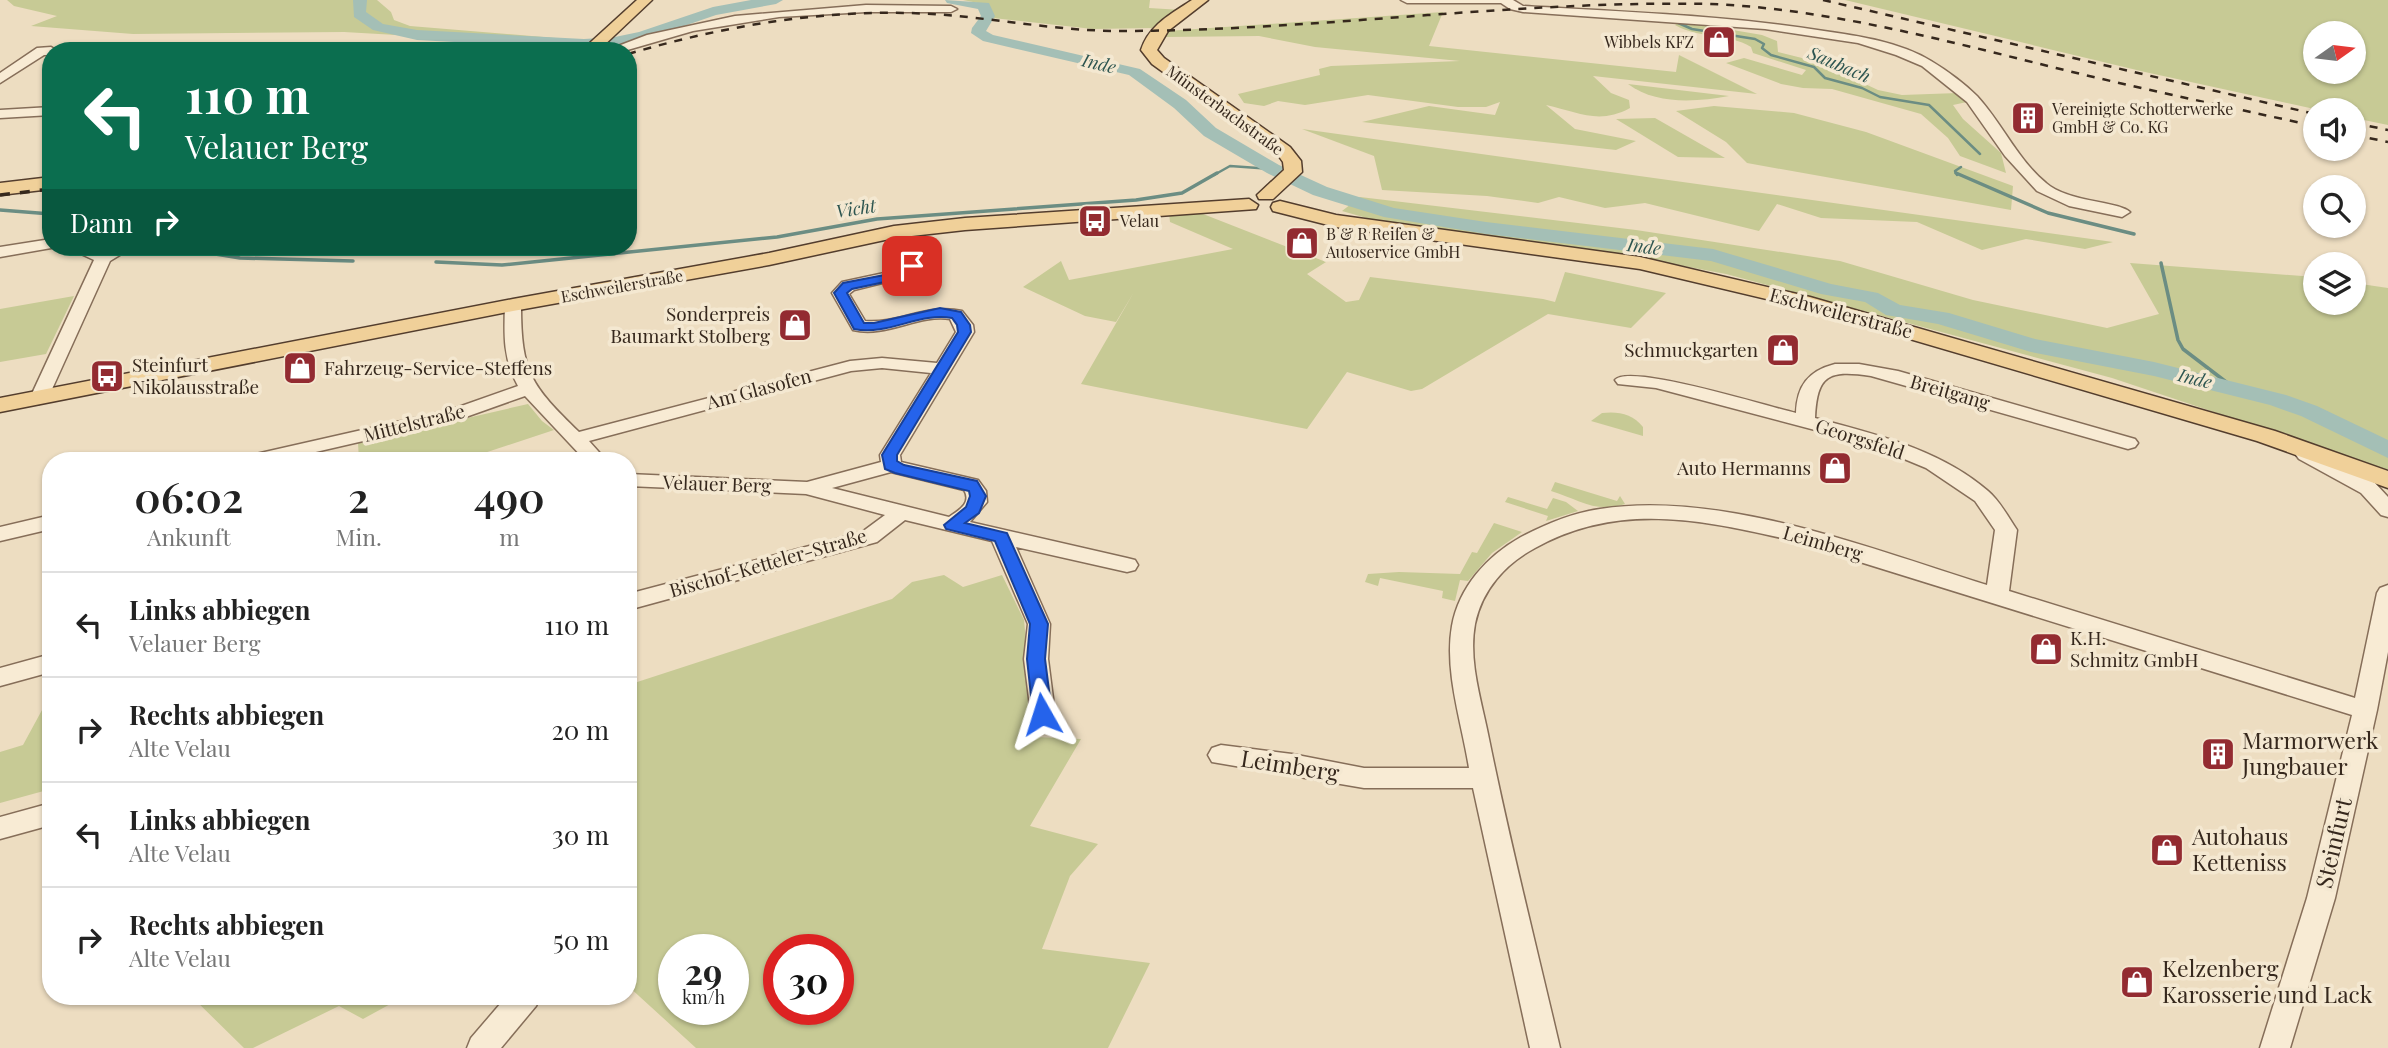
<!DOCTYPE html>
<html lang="de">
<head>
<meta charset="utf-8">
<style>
  body { margin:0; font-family:"Playfair Display",serif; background:#f2f2f2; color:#222; height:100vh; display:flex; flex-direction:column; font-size:26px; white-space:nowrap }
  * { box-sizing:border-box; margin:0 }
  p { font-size:23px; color:#767676 }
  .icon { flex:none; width:38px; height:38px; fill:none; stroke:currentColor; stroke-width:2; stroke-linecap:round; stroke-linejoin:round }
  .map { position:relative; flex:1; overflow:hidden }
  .details { position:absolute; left:42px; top:452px; width:595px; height:553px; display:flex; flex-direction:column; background:#fff; border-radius:28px; box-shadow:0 2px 5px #0004 }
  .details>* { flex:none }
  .hud { position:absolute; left:42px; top:42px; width:595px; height:214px; border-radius:28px; box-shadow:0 2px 5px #0004; background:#0b6e4f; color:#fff; overflow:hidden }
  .needle { width:46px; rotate:76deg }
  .tools { position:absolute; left:2303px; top:21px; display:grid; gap:14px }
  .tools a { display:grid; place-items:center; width:63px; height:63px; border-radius:50%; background:#fff; box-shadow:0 2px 5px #0004; font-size:35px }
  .speed { position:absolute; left:658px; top:934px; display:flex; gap:14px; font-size:35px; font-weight:700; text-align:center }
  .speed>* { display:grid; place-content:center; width:91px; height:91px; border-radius:50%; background:#fff; box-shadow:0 2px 5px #0004; line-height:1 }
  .speed small { font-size:18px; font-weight:400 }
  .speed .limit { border:10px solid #d22; background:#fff; color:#111 }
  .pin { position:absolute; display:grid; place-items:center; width:60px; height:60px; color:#fff; margin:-30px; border-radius:14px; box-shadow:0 4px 10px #0006 }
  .me { position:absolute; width:77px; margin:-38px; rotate:354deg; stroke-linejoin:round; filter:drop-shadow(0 0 5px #0008) }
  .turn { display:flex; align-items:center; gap:24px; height:147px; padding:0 28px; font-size:32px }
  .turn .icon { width:91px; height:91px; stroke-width:2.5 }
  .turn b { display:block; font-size:49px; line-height:60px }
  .then { display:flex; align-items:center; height:66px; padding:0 28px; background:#0003; gap:14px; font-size:26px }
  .eta { display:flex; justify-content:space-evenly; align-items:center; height:119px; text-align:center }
  .eta b { font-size:42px; font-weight:600; line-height:49px }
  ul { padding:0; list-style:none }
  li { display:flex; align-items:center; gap:21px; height:105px; padding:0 28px; border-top:2px solid #e0e0e0 }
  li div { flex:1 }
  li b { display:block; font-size:26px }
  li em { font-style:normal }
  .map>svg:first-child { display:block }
  .green { fill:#c7ca95; fill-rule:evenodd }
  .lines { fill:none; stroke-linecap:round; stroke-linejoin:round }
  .stream-far1 { stroke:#6b8d83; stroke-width:2.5 }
  .stream { stroke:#6b8d83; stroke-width:3.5 }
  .river { fill:#a4bfb6; fill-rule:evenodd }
  .minor-casing { stroke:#866e59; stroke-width:3 }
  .major-casing { stroke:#533d2d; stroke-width:3 }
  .minor { fill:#f8ebd4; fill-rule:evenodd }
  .major { fill:#f0d099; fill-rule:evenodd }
  .rail-far1 { stroke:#36281d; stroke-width:2.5; stroke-dasharray:8 8; stroke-linecap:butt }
  .rail { stroke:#36281d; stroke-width:3.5; stroke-dasharray:10 10; stroke-linecap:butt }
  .route { fill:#2563eb; stroke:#184099; stroke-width:2 }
  .labels { text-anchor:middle; stroke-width:7; stroke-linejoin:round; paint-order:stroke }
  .far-poi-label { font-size:16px; fill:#36281d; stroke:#f4e8d1; text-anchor:start }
  .far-street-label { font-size:16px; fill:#36281d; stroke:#f4e8d1 }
  .far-water-label { font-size:18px; font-style:italic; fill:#2d5550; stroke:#f4e8d1 }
  .street-label { font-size:19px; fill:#36281d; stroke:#f4e8d1 }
  .poi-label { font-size:19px; fill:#36281d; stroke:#f4e8d1; text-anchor:end }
  .near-poi-label { font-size:23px; fill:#36281d; stroke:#f4e8d1; text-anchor:start }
  .near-street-label { font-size:23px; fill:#36281d; stroke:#f4e8d1 }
</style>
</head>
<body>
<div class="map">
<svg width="2388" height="1048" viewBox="0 0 2388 1048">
  <rect width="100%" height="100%" fill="#edddc1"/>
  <g class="green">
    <polygon points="7,0 377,0 391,12 394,20 410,26 579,40 572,45 344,32 133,34 31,26 57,16 14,6"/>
    <polygon points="963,0 1150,0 1149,8 1182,10 1152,28 1093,29 993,18 990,8 983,4"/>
    <path d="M1845 0H2388V125L2354 118V110H2319L2145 72ZM2315 33H2354V72H2315Z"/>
    <path d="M1443 12 1429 46 1676 72 1679 55 1757 94 1593 76 1611 93 1629 100 1630 108C1599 125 1578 112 1546 105L1575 129 1636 141 1616 150 1362 122 1429 106 1495 115 1500 102 1486 107H1458L1368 95 1305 105 1278 101 1264 106 1244 103 1238 94 1320 75 1319 69 1331 66 1460 61 1315 47 1259 36 1164 37 1167 31Z"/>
    <path d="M1680 21 1762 35 1777 41 1778 52 1818 62 1878 90 1902 95 1958 93 1967 102 1953 105 1963 119 2001 153 2006 173 1960 156 1948 138 1921 114 1832 89 1803 88 1781 84 1726 63 1744 58 1802 75 1806 70 1753 53 1751 47C1728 33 1700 39 1675 25Z"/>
    <path d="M1628 84 1729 96C1696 102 1656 105 1628 84Z"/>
    <polygon points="1714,106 1794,113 1866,132 2013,186 2011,210 1747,163 1726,142 1676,111"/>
    <polygon points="1655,118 1725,158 1678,157 1616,119"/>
    <polygon points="1302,129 2113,242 2085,249 2026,239 1982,250 1917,222 1821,218 1777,204 1759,231 1645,203 1605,208 1559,197 1538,203 1487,196 1382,190 1374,156"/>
    <polygon points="1360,197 1636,230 1840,261 1973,300 2107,328 2159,314 2130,263 2315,277 2315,303 2354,303 2354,283 2388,288 2388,470 2112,378 1726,274 1609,252 1370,219 1342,211"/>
    <polygon points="1198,212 1326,262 1307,274 1346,302 1359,300 1370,277 1543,299 1555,302 1565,272 1666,293 1631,328 1548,314 1422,389 1411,391 1347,372 1307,429 1081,384 1134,292 1116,322 1085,316 1023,287 1061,261 1069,280 1233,249 1170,222 1169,213"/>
    <polygon points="74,296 46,354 0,362 0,309"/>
    <polygon points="528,404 542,421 554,430 463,460 359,460 358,443"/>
    <path d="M1602 413C1618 411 1633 414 1643 427V436L1591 421Z"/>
    <path d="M1555 482 1617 501 1620 496 1625 504C1596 514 1578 499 1551 491Z"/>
    <polygon points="1508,497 1547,509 1553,498 1566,502 1578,511 1546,521 1548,516 1505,502"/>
    <polygon points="1494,523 1522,532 1492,553 1468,581 1460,580 1455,601 1442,598 1443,591 1380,578 1378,586 1365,582 1368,574 1399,572 1460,574 1472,552 1477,553"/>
    <path d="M944 575 963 587 1002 575 1024 620 1035 737 1081 739 1030 826 1098 844 1070 876 1042 949 1150 963 1108 1048H696L628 986V685L892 599 912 582ZM674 950H733V1010H674ZM779 950H838V1010H779Z"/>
    <polygon points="51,698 51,789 0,803 0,752 23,745 48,699"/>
    <polygon points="191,996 405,996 363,1019 339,1006 253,1048 244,1048"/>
  </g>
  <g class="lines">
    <g class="stream-far1">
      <polyline points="1676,22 1692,29 1755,39 1764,44 1762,48 1771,55 1814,67 1825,78 1862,88 1880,97 1929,105 1980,154"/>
      <polyline points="1214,175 1230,166 1273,169"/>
      <polyline points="1957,175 1955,171 1961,167"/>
    </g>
    <g class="stream">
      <polyline points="1956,173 2048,213 2134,234"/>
      <polyline points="0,210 51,214"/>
      <polyline points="172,247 240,258 353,261"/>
      <polyline points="436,262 502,265 777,237 877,219 1136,200 1182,193 1217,173"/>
      <polyline points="2161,263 2178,340 2183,349 2234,388"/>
    </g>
    <g class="river">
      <polygon points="353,0 367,0 366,12 383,24 417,30 584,39 615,37 639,32 713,7 751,0 783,0 776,4 716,15 649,38 615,47 584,49 417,40 373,30 354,17"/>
      <polygon points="945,0 989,3 995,16 986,31 993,35 1140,69 1186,100 1216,128 1279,165 1327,187 1394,208 1486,222 1713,249 1831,284 1878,293 1900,305 1949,313 2035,339 2154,362 2286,395 2317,406 2388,440 2388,458 2301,416 2270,405 2154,376 2031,352 1938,324 1886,315 1865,302 1821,294 1711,261 1486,234 1384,217 1313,195 1267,173 1204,136 1174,108 1129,75 983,41 971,33 972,28 981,16 978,9 947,3"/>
    </g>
    <g class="minor-casing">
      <g id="minor">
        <path d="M1401 0H1513L1523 6C1623 12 1725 15 1824 31 1859 36 1900 42 1931 61 1946 70 1965 84 1977 96 2002 123 2017 159 2046 183 2067 202 2118 201 2130 212L2122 217 2069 206 2037 191 2005 156 1967 102 1922 66 1896 55 1858 43 1765 29 1523 12 1510 9 1501 3H1407Z"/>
        <polygon points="866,5 951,6 957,9 951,12 866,12 779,17 693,31 624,51 605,51 647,35 735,16"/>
        <polygon points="51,47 57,51 51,51 51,55 44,55 0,83 0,73 37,48"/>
        <polygon points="51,107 51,115 0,118 0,110"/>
        <path d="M894 227 902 232 920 266 915 275 854 290 849 294 865 321C899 324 927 303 962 311L973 325 974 332 900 455 901 462 978 480 986 491 987 502 970 522 1127 558 1135 560 1138 565 1135 570 1127 572 1016 547 1050 624 1048 659 1055 714 1052 721 1043 723 1034 721 1031 714 1024 659 1028 624 992 541 905 520 877 542 628 610V594L862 532 885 515 806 494 628 486V474L807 482 881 462 880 455 931 373 882 368 851 371 589 441 606 460H585L525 396 463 418 281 460H246L249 456 256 454 450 410 518 386C503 359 504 335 505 305L513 300 521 305C521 373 531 385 579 432L850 361 882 358 937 363 956 332 950 319C917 314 887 338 853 330L832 293 842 282 903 269 904 266 886 232ZM891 472 964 490C972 503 959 510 949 517L832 488Z"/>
        <polygon points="51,239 51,247 57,247 0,257 0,247"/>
        <polygon points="66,247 88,247 102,252 113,247 133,247 110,261 48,398 39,404 30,398 94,260"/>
        <path d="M1835 364H1859L1898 371 2135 439 2138 443 2135 447 2128 449 1871 376C1829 370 1817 374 1815 418 1874 434 1940 449 1988 491 1999 500 2009 518 2017 530L2009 591 2355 698 2377 593 2380 588 2388 585V652L2377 710 2335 898 2290 1048H2260L2307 898 2352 715 1786 539C1699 519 1617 502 1535 548 1505 564 1482 590 1475 624 1468 662 1482 702 1489 739 1510 843 1536 945 1560 1048H1530L1473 788H1364L1212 762 1208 755 1212 748 1221 745 1292 754 1364 768H1469C1462 723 1444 672 1452 626 1459 587 1487 556 1521 537 1546 524 1572 513 1600 509 1722 490 1871 549 1987 585L1995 530 1975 501 1926 468 1868 444 1656 388 1618 384 1615 380C1629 363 1769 407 1796 413 1797 386 1808 371 1835 364Z"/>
        <polygon points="2306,449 2375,483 2388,497 2388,517 2381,515 2361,493 2299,459 2296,455 2299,451"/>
        <polygon points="51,515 51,529 0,541 0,527"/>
        <polygon points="51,654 51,672 0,686 0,668"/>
        <polygon points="51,803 51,825 0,839 0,817"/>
        <polygon points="507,996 541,996 536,1006 501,1048 467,1048 471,1038"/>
      </g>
    </g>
    <g class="major-casing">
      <g id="major">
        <polygon points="637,0 652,0 598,51 581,51"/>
        <path d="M1192 0H1208L1168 31 1157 50 1164 58 1290 147 1301 161 1302 172 1273 199H1259L1257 195 1284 170 1283 162 1278 155 1152 64 1141 50C1149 25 1171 14 1192 0Z"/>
        <polygon points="51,177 51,189 0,195 0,183"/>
        <polygon points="1249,199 1258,205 1256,209 965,230 894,238 769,265 513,311 0,412 0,398 513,299 769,253 894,226 965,218"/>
        <polygon points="1280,201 1336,215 1640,257 1810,297 2275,431 2388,471 2388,488 2257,441 1804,308 1640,269 1336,227 1273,211 1271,207 1273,203"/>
      </g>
    </g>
    <use href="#minor" class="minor"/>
    <use href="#major" class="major"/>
    <g class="rail-far1">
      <polyline points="1823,0 2315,114"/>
      <path d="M628 54C727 25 828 8 932 14 995 18 1057 31 1120 31 1317 31 1514 0 1711 4 1828 9 1943 40 2056 68 2142 89 2228 107 2315 126"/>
      <polyline points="2354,123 2388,130"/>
      <polyline points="2354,135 2388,142"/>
    </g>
    <polyline class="rail" points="0,195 51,189"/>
  </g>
  <path class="route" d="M912 262 918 266 908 277 852 289 847 293 864 323H874L940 308 961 312 970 325 971 332 897 455V461L904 465 977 481 986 496 979 513 965 523 1007 533 1048 624 1045 659 1052 714 1049 719H1036L1033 714 1027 659 1030 624 995 541 946 529 944 525 966 507 970 496 969 491 895 473 885 469 882 455 958 332 957 325 952 318C919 312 888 336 854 329L834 293 843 283 900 272Z"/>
  <defs>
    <g id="shop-square" transform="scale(1.75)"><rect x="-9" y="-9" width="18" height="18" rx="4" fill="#932b31" stroke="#f4e8d1"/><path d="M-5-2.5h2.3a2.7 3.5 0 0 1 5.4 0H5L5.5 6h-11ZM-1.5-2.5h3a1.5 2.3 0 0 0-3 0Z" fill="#fff"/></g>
    <g id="building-square" transform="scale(1.75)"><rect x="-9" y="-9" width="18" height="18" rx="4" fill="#932b31" stroke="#f4e8d1"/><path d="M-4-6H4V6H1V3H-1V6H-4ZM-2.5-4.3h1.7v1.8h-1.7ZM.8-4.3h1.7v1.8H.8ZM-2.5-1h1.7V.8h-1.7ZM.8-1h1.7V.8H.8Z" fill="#fff"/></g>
    <g id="bus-square" transform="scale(1.75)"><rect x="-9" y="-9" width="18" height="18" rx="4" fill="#932b31" stroke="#f4e8d1"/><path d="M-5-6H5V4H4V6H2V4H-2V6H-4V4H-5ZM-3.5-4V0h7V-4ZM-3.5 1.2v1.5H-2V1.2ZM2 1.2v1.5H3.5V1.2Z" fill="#fff"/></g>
  </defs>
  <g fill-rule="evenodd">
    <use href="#shop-square" x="1719" y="42"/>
    <use href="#building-square" x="2028" y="118"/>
    <use href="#bus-square" x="1095" y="221"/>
    <use href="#shop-square" x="1302" y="243"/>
    <use href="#shop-square" x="795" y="325"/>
    <use href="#shop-square" x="1783" y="350"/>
    <use href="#shop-square" x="300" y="368"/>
    <use href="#bus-square" x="107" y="376"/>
    <use href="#shop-square" x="1835" y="468"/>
    <use href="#shop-square" x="2046" y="649"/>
    <use href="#building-square" x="2218" y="754"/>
    <use href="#shop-square" x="2167" y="850"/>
    <use href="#shop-square" x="2137" y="982"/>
  </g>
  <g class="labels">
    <g class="far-poi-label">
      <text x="1694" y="48" text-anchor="end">Wibbels KFZ</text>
      <text x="2052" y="115">Vereinigte Schotterwerke<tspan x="2052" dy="18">GmbH &amp; Co. KG</tspan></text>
      <text x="1120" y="227">Velau</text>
      <text x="1326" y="240">B &amp; R Reifen &amp;<tspan x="1326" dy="18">Autoservice GmbH</tspan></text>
    </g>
    <g class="far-street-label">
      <text transform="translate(1225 110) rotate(36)" y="6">Münsterbachstraße</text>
      <text transform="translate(622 286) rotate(-10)" y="6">Eschweilerstraße</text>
    </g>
    <g class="far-water-label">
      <text transform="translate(1099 64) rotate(13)" y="6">Inde</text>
      <text transform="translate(1839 65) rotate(23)" y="6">Saubach</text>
      <text transform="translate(856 209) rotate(-9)" y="6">Vicht</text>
      <text transform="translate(1644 247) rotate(7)" y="6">Inde</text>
      <text transform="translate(2195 379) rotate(14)" y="6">Inde</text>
    </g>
    <g class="street-label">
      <text transform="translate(1841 313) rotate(15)" y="7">Eschweilerstraße</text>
      <text transform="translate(759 389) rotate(-15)" y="7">Am Glasofen</text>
      <text transform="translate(1950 392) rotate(16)" y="7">Breitgang</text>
      <text transform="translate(414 423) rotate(-14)" y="7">Mittelstraße</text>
      <text transform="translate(1860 439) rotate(18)" y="7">Georgsfeld</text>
      <text transform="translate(717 484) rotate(2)" y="7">Velauer Berg</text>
      <text transform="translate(1823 543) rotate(16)" y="7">Leimberg</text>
      <text transform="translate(768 563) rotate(-16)" y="7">Bischof-Ketteler-Straße</text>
    </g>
    <g class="poi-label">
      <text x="770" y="321">Sonderpreis<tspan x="770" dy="22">Baumarkt Stolberg</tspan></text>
      <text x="1758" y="357">Schmuckgarten</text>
      <text x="132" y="372" text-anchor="start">Steinfurt<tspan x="132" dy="22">Nikolausstraße</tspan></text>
      <text x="324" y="375" text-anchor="start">Fahrzeug-Service-Steffens</text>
      <text x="1811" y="475">Auto Hermanns</text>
      <text x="2070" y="645" text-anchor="start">K.H.<tspan x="2070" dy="22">Schmitz GmbH</tspan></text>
    </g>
    <g class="near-poi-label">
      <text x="2242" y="749">Marmorwerk<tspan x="2242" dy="26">Jungbauer</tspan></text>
      <text x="2192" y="845">Autohaus<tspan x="2192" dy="26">Ketteniss</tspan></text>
      <text x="2162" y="977">Kelzenberg<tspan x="2162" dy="26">Karosserie und Lack</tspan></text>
    </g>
    <g class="near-street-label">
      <text transform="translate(1290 766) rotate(9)" y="8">Leimberg</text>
      <text transform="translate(2334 843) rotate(-77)" y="8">Steinfurt</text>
    </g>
  </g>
</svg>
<div class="tools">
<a><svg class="needle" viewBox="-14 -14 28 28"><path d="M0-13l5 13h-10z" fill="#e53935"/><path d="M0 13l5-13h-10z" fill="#767676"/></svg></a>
<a><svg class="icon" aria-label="sound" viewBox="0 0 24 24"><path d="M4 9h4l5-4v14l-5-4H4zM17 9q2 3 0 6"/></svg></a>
<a><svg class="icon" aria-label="search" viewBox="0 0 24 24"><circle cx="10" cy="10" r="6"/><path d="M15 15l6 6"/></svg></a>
<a><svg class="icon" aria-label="layers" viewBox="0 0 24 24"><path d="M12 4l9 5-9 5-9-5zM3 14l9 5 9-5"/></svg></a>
</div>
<div class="speed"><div>29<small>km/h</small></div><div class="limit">30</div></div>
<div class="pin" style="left:912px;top:266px;background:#d93025"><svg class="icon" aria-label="arrive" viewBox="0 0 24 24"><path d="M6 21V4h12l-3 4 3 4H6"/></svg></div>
<svg class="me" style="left:1042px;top:714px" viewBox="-20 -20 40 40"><path d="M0-17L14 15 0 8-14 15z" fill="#2563eb" stroke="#fff" stroke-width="4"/></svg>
<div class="hud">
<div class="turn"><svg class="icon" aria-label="left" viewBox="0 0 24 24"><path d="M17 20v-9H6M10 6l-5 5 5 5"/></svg><div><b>110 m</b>Velauer Berg</div></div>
<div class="then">Dann<svg class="icon" aria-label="right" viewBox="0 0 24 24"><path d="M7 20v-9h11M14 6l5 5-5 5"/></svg></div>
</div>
<section class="details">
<div class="eta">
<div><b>06:02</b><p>Ankunft</p></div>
<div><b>2</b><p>Min.</p></div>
<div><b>490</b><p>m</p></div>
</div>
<ul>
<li><svg class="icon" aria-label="left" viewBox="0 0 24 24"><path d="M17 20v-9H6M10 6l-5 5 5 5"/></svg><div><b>Links abbiegen</b><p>Velauer Berg</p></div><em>110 m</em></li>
<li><svg class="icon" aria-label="right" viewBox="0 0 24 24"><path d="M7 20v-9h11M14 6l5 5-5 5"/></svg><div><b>Rechts abbiegen</b><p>Alte Velau</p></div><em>20 m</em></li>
<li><svg class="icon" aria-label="left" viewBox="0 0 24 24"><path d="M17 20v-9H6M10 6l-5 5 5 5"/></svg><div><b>Links abbiegen</b><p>Alte Velau</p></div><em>30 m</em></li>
<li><svg class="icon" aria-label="right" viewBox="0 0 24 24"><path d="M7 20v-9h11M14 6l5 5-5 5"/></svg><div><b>Rechts abbiegen</b><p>Alte Velau</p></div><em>50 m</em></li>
</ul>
</section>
</div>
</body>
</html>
